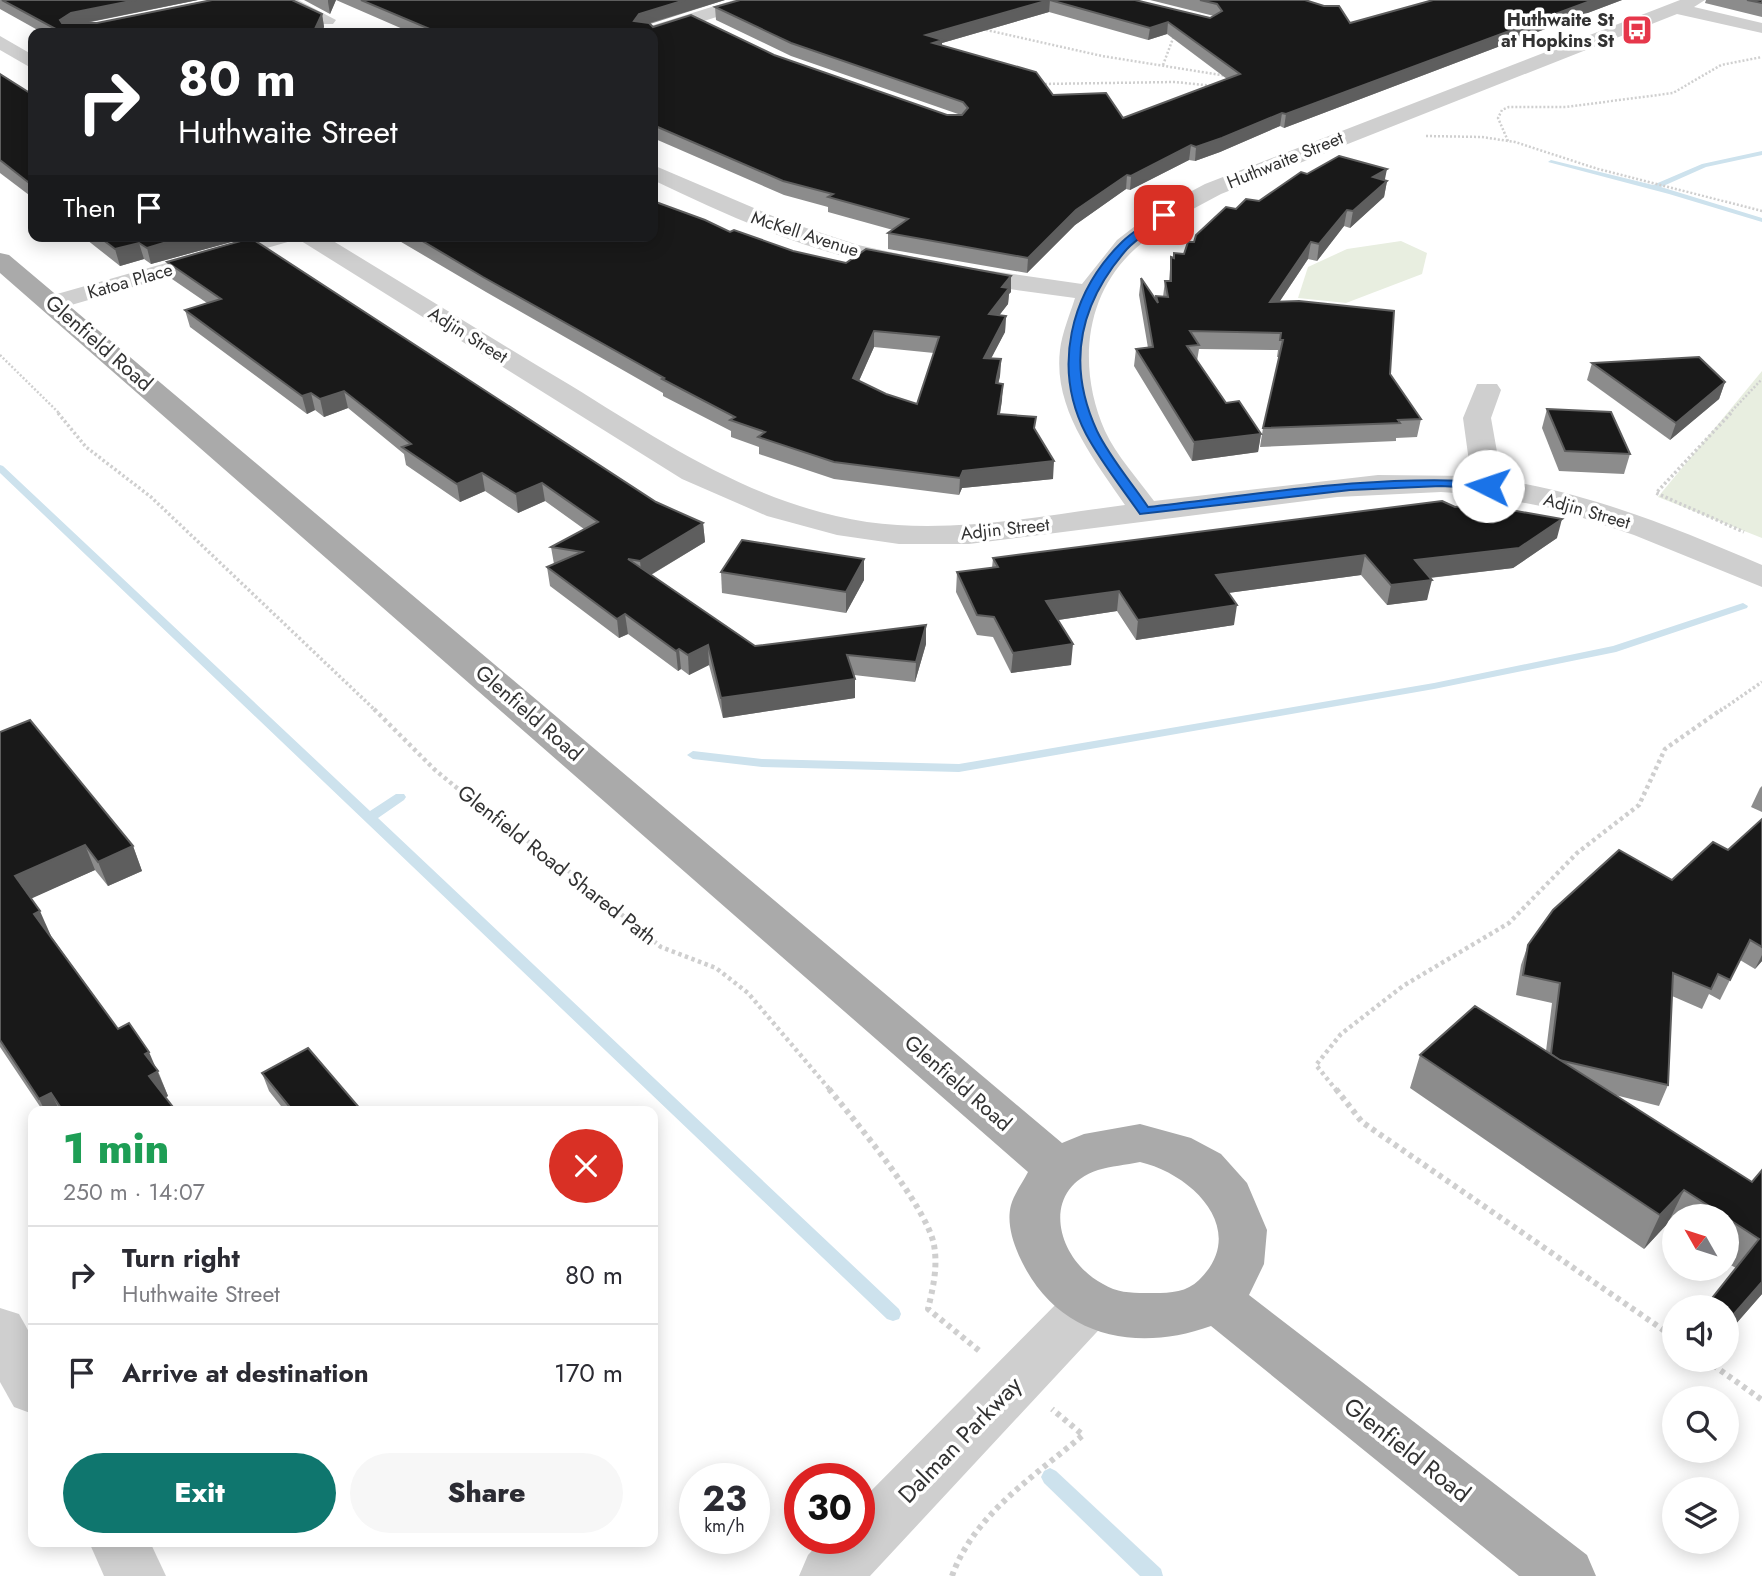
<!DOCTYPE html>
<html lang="en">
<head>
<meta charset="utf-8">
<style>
  body { margin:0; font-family:Jost,sans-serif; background:#f7f7f7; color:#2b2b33; height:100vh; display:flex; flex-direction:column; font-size:26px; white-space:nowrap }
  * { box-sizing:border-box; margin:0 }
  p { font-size:23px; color:#7c7c81 }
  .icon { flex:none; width:38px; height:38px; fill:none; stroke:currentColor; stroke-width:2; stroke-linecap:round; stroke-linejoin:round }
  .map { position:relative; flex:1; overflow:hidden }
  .drawer { position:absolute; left:28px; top:1106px; width:630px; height:441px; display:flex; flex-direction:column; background:#fff; border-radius:14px; box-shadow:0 4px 18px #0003 }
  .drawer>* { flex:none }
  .top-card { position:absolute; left:28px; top:28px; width:630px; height:214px; border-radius:14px; box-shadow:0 4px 18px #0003; background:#202124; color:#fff; overflow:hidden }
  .needle { width:46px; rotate:309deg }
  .tools { position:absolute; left:1662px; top:1204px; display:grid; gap:14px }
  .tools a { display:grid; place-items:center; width:77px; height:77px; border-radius:50%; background:#fff; box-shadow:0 4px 18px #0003; font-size:35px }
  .speed { position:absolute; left:679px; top:1463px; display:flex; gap:14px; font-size:35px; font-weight:700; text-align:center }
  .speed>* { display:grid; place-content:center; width:91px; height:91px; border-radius:50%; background:#fff; box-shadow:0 4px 18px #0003; line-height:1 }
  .speed small { font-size:18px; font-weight:400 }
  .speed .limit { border:10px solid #d22; background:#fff; color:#111 }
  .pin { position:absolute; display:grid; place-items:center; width:60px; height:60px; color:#fff; margin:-30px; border-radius:14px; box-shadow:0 4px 10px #0006 }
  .me { position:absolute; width:77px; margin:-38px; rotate:274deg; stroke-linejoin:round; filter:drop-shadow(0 0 5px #0008) }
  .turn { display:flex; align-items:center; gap:24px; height:147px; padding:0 35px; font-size:32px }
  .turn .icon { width:91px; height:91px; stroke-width:2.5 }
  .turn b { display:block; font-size:49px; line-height:60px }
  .then { display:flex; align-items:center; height:66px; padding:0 35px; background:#0003; gap:14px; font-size:26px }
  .round { display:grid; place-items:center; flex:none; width:74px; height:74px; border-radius:37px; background:#f7f7f7 }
  .summary { display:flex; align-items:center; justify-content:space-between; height:119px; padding:0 35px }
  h1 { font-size:42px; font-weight:800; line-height:52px; color:#1e9e55 }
  .primary-button { display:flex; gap:14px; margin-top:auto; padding:14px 35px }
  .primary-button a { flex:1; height:80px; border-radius:42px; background:#0f766e; color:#fff; font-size:28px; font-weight:800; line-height:80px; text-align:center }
  .primary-button a+a { background:#f7f7f7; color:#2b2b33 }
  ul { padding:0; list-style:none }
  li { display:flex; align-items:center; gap:21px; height:98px; padding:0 35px; border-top:2px solid #e1e1e2 }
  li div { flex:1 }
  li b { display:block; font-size:26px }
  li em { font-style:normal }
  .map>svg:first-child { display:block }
  .green { fill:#e8eee0 }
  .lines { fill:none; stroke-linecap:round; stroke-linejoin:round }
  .stream { fill:#cde2ed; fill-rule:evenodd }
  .path-far3 { stroke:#cfcfcf; stroke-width:2.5; stroke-dasharray:2 2; stroke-linecap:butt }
  .path-far2 { stroke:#cfcfcf; stroke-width:3.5; stroke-dasharray:2.5 2.5; stroke-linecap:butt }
  .path-far1 { stroke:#cfcfcf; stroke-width:4.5; stroke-dasharray:3.5 3.5; stroke-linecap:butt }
  .path { stroke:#cfcfcf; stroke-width:6; stroke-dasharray:4.5 4.5; stroke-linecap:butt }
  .minor { fill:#cfcfcf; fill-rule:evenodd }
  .major { fill:#aaa; fill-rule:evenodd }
  .wall { fill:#8c8c8c; fill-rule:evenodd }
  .shaded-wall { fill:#5e5e5e }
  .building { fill:#191919; stroke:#5e5e5e; stroke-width:2; fill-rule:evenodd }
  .route { fill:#1a73e8; stroke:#114b97; stroke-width:2 }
  .labels { text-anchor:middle; stroke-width:7; stroke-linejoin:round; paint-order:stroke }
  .far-poi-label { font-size:18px; font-weight:bold; fill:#323232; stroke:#fff; text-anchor:end }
  .far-street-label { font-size:18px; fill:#323232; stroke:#fff }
  .street-label { font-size:21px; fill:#323232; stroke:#fff }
  .near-street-label { font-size:24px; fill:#323232; stroke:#fff }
</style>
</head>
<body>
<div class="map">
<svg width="1762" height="1576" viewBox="0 0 1762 1576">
  <rect width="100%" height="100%" fill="#fff"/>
  <g class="green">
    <polygon points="1401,241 1427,253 1422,274 1346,303 1298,298 1308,267 1347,249"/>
    <polygon points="1762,371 1762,538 1658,497"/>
  </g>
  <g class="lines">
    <g class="stream">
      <polygon points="1762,151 1762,155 1706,167 1661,187 1762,218 1762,222 1669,194 1548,162 1551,160 1653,185 1702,164"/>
      <polygon points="0,465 3,466 370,811 396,794 404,794 406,797 404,800 378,818 899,1309 901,1314 899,1319 893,1321 887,1319 0,473"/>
      <polygon points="1743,603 1748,606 1747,608 1616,652 1434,689 959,772 762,767 693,759 687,755 693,751 762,759 959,764 1434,683 1613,646"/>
      <polygon points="1050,1468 1056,1471 1161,1569 1163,1576 1140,1576 1044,1483 1041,1477 1044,1471"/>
    </g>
    <g class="path-far3">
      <polyline points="982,29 1102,56 1227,76"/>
      <polyline points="1163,65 1175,33"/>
      <polyline points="1041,84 1175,82 1214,86"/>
      <polyline points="1426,136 1482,137 1515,142 1598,169 1762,211"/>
      <polyline points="1508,141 1498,118 1502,110 1509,107 1566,107 1673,93 1721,65 1762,57"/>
      <polyline points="0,355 60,414"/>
      <polyline points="1729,414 1762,379"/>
    </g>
    <g class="path-far2">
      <polyline points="58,413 86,447 151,497 376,711"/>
      <polyline points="1731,413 1656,493 1744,532"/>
      <polyline points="1720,711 1762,682"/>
    </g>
    <g class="path-far1">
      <polyline points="374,709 434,769 481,808 560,864 661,947 716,968 748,993 831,1091"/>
      <polyline points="1337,1091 1316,1065 1341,1034 1403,986 1509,923 1577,853 1639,805 1665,749 1722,709"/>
    </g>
    <g class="path">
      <path d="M829 1089C856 1122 927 1207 934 1245 938 1267 933 1288 928 1309L982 1353"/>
      <polyline points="1336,1089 1362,1122 1675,1338"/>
      <polyline points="1706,1360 1762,1400"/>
      <path d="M952 1576C974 1514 1035 1476 1083 1435L1052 1409"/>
    </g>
    <g class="minor">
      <polygon points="275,0 298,0 336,20 333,24 321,24"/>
      <polygon points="734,0 761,0 758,4 653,37 653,33 638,33 641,29"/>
      <path d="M1680 0H1705L1694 7 1762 23V33L1677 14 1221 194C1191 210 1161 225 1135 249 1083 296 1078 370 1105 431 1116 455 1138 479 1154 501L1378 475 1471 476 1463 418 1477 384H1497L1501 390 1491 418 1502 480C1593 494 1678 529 1762 565V587L1634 535 1556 509 1483 495 1441 492 1337 497 969 544H899L837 535 767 516 682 479 298 239 61 308H43L39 303 43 298 261 236H325C407 286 488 336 570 385 664 443 755 505 867 522 953 534 1040 516 1125 505 1094 459 1053 409 1060 350 1062 333 1070 314 1075 298 984 286 893 273 806 245 753 227 703 204 653 180V165L782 220 858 245 951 265 1082 284 1117 240 1156 210 1205 184Z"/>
      <polygon points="0,36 33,55 33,69 0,50"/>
      <polygon points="1090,1281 1108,1288 1116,1304 1108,1320 870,1576 799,1576 808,1555 824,1538 859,1538 859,1503 1072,1288"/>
      <polygon points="0,1308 19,1314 33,1339 33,1414 14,1407 0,1382"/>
      <polygon points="89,1542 150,1542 166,1576 104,1576"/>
    </g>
    <path class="major" d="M0 253 9 255 1062 1143 1084 1134 1140 1124 1191 1138 1221 1154 1247 1183 1267 1230 1264 1264 1249 1295 1587 1555 1596 1576H1519L1211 1326C1136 1353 1059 1337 1022 1262 1014 1246 1006 1224 1011 1205 1014 1194 1023 1182 1028 1172L0 273ZM1140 1162C1192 1174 1250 1230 1199 1280 1187 1292 1171 1293 1154 1293 1136 1293 1119 1294 1103 1284 1057 1260 1038 1190 1098 1170 1111 1166 1126 1165 1140 1162Z"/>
  </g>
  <g class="wall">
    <polygon points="0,0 198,0 86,23 322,14 324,27 321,33 43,33 0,9"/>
    <path d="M304 0H725L650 24 653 27 774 55 947 115H961L791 56 716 20 715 7 740 0H1135L1210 18 1214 16 1150 0H1305L1350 23 1433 0H1622L1284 128 1280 126 1220 152 1195 161 1189 160 1130 190 1126 189 1075 225 1027 273 888 249V233L893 230 828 212V207L784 195 653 138V33H412L336 0 330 14ZM1049 12 1148 40 1167 34 1227 79 1123 118 1053 95 942 46V43Z"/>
    <polygon points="1706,0 1762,0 1762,17 1705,3"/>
    <polygon points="0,74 33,95 33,198 0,173"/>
    <polygon points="1307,174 1387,181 1384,197 1350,228 1344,226 1317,261 1308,259 1279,302 1390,374 1421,419 1417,437 1396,438 1396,441 1260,447 1263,428 1279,357 1277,357 1278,350 1199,349 1197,361 1226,403 1261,434 1258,452 1192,461 1134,366 1136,349 1148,348 1139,295 1141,278 1156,300 1156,296 1163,297 1165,281 1169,281 1171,257 1174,258 1184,254 1194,242 1236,209 1259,201"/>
    <path d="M730 232 793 251 846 263 1011 292 1009 294 1008 304 999 315 1006 316 1005 332 991 358 1001 359 1000 376 998 383 1002 400 1000 414 1035 430 1053 479 962 488 959 495 834 479 759 454V447L731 437V431L663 396V393L486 292 391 236H653ZM874 347 934 353 917 404 886 394 859 381Z"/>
    <polygon points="82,236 233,236 235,241 151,264 144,259 120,266"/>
    <polygon points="167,262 656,502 703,523 705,542 651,575 755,646 926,625 926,644 915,682 854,675 855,698 723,718 709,665 689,675 681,669 678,671 628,634 619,638 550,586 547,567 554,564 551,547 584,529 545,501 518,513 485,491 460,502 406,465 404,454 348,408 324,417 315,410 307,414 190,327 185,310 207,303 172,279"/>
    <polygon points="1592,363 1725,382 1719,399 1670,440 1587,380"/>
    <polygon points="1547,409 1630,454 1624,474 1559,471 1542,428"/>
    <polygon points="1455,507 1557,538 1513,568 1430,578 1427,600 1387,605 1361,575 1228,593 1234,625 1136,640 1117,611 1058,620 1071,665 1011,673 993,637 977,635 956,592 957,572 992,568 993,558"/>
    <polygon points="864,559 864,580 846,613 722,593 721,572"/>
    <polygon points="0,732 133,846 142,871 108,886 95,870 31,898 51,936 118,1029 158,1071 168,1096 165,1098 176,1111 43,1111 0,1047"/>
    <polygon points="1762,786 1762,812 1751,807 1760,788"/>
    <polygon points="1762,819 1762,961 1755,969 1740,960 1720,1000 1709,994 1702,1009 1672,996 1668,1085 1659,1106 1615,1095 1752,1182 1762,1170 1762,1294 1727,1334 1736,1268 1727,1263 1727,1216 1675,1216 1675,1228 1668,1223 1644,1249 1410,1088 1420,1055 1546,1051 1552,1003 1516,995 1521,965 1528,945 1672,880 1728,850"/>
    <polygon points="262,1073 362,1111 285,1111 269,1091"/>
  </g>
  <g class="shaded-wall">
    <polygon points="136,0 198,0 74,25 63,33 60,20 71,13"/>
    <polygon points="328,0 336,0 330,14 328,2"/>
    <polygon points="685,0 725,0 640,26 634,21 639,14"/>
    <polygon points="1050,0 1049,12 942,43 942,53 926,35"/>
    <polygon points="1593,0 1622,0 1284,128 1286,114"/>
    <polygon points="322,14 324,27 321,33 314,33 314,31"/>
    <polygon points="1168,22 1167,34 1148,40 1150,28"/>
    <polygon points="1282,113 1280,126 1220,152 1195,161 1196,147"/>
    <polygon points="1191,145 1189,160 1130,190 1131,176"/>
    <polygon points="1387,169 1384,184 1387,181 1384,197 1350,228 1353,211 1373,177"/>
    <polygon points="1127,175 1126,189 1075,225 1027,273 1028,258 1076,210"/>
    <polygon points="1347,210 1344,226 1317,261 1319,244"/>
    <polygon points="187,236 233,236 235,241 151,264 147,248"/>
    <polygon points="1311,242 1308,259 1268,319 1270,302"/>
    <polygon points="139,243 144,259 120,266 115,249"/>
    <polygon points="1011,276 1011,292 1009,294 1008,304 988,330 989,314 1002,287"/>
    <polygon points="1006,316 1005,332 983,374 984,358"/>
    <polygon points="874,331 874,347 853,394 853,378"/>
    <polygon points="1001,359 1000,376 996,394 997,377"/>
    <polygon points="1725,382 1719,399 1670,440 1676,423"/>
    <polygon points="1003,384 1002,400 997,431 998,414"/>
    <polygon points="344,391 348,408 324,417 320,399"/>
    <polygon points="311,393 315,410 307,414 302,396"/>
    <polygon points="1261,434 1258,452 1192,461 1194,442"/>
    <polygon points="1054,461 1053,479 962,488 959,495 960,478 963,471"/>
    <polygon points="482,473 485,491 460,502 457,484"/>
    <polygon points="542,483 545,501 518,513 516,494"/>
    <polygon points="1562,519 1557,538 1513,568 1410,580 1415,560"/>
    <polygon points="703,523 705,542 642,580 640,561"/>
    <polygon points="1365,555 1361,575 1213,595 1216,575"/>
    <polygon points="864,559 864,580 846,613 846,592"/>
    <polygon points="1432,580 1427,600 1387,605 1391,585"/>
    <polygon points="1119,591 1117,611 1045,622 1046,601"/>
    <polygon points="1237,605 1234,625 1136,640 1138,620"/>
    <polygon points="625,614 628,634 619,638 617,619"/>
    <polygon points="926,625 926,644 915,682 916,662"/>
    <polygon points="1073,644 1071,665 1011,673 1013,653"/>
    <polygon points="708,645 709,665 689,675 688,655"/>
    <polygon points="679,649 681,669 678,671 676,651"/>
    <polygon points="855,679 855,698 723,718 721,698"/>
    <polygon points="85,845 95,870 26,901 15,876"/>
    <polygon points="133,846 142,871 108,886 98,862"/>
    <polygon points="40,911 51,936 45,939 34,914"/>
    <polygon points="1762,955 1762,961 1755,969"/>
    <polygon points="149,1052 168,1096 159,1101 149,1076 145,1054"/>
    <polygon points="51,1093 60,1111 45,1111 39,1099"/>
    <polygon points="1684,1190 1668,1223 1644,1249 1660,1215"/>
    <polygon points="1762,1282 1762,1294 1727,1334 1727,1322"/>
  </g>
  <g class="building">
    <polygon points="2,0 136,0 71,13 60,20 62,23 97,23 212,0 292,0 322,14 314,31 318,33 63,33"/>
    <polygon points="361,0 685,0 639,14 634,21 649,23 653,27 691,15 774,55 947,115 962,115 968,108 963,102 791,43 715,7 740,0 1049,0 926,35 943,40 933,43 1036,72 1053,95 1106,93 1123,118 1240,74 1168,22 1150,28 1050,0 1135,0 1210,18 1222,11 1217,4 1200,0 1305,0 1324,6 1339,6 1350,23 1433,0 1593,0 1286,114 1282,113 1222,138 1196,147 1191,145 1131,176 1127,175 1076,210 1028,258 888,233 908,219 828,197 833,194 783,181 653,125 653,33 439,33"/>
    <polygon points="1747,0 1762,0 1762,3"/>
    <polygon points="0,74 33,95 33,186 0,160"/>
    <polygon points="1339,156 1387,169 1373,177 1387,181 1353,211 1347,210 1319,244 1311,242 1270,302 1299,301 1394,311 1390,374 1421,419 1398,420 1400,423 1263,428 1283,340 1280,340 1281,333 1190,331 1199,345 1187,346 1226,403 1239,401 1261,434 1194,442 1136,349 1153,347 1141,278 1158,303 1156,296 1168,297 1165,281 1171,281 1171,257 1174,258 1174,253 1184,254 1188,242 1194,242 1196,235 1226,207 1236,209 1246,199 1259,201 1301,172 1307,174"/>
    <path d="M653 201 705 220 730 232 734 230 793 251 846 263 866 249 1011 276 1002 287 1009 288 989 314 1006 316 984 358 1001 359 997 377 996 383 1003 384 998 414 1036 417 1034 428 1054 461 963 471 960 478 834 462 758 437 765 432 730 420 735 417 662 379 664 378 483 277 414 236H653ZM874 331 939 337 917 404 886 394 853 378Z"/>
    <polygon points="98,236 187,236 147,248 139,243 115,249"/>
    <polygon points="251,238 656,502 703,523 640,561 628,559 755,646 926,625 916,662 847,655 855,679 721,698 708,645 688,655 679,649 676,651 625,614 617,619 547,567 582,552 551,547 598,522 542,483 516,494 482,473 457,484 402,447 411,444 344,391 320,399 311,393 302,396 185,310 221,299 167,262"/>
    <polygon points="1699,357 1725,382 1676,423 1592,363"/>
    <polygon points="1547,409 1611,412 1630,454 1565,451"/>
    <polygon points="1442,501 1455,507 1477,504 1562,519 1519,548 1415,560 1432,580 1391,585 1365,555 1216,575 1237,605 1138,620 1119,591 1046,601 1073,644 1013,653 994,617 977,615 957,572 998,567 993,558"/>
    <polygon points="742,540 864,559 846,592 721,572"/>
    <polygon points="30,720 133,846 98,862 85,845 15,876 40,911 34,914 118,1029 129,1023 149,1052 145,1054 158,1071 149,1076 176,1111 63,1111 51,1093 39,1099 0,1040 0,732"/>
    <polygon points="1762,819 1762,947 1750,940 1730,980 1718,974 1711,989 1673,973 1668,1085 1559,1060 1551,1054 1560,983 1523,975 1528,945 1553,910 1619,850 1672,880 1713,842 1728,850"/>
    <polygon points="1475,1006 1752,1182 1762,1170 1762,1282 1727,1322 1727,1307 1705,1307 1759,1239 1727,1218 1727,1216 1725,1216 1684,1190 1660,1215 1420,1055"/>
    <polygon points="308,1048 362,1111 293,1111 262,1073"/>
  </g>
  <path class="route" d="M1160 213 1169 215C1156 228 1139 236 1127 249 1079 304 1066 364 1097 431 1110 458 1132 483 1148 507 1261 494 1374 474 1488 482L1492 483V489L1441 486 1350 490 1140 514C1122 488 1101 462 1086 434 1052 368 1070 293 1122 242 1133 231 1148 223 1160 213Z"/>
  <defs>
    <g id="bus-square" transform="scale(1.575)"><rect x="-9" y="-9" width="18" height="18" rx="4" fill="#e6374b" stroke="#fff"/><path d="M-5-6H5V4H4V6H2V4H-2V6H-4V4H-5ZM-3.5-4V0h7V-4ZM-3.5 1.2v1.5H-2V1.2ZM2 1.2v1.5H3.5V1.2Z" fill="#fff"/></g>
  </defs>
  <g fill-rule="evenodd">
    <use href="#bus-square" x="1637" y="30"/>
  </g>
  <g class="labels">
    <g class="far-poi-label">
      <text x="1614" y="26">Huthwaite St<tspan x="1614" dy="21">at Hopkins St</tspan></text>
    </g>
    <g class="far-street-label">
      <text transform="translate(1285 160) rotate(-22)" y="6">Huthwaite Street</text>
      <text transform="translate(805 234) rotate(18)" y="6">McKell Avenue</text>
      <text transform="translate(130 281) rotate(-16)" y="6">Katoa Place</text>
      <text transform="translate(468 335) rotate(32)" y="6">Adjin Street</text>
      <text transform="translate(1587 511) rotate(16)" y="6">Adjin Street</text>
      <text transform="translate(1005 529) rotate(-6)" y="6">Adjin Street</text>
    </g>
    <g class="street-label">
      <text transform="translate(99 343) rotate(41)" y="7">Glenfield Road</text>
      <text transform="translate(529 713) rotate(41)" y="7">Glenfield Road</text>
      <text transform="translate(557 865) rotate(38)" y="7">Glenfield Road Shared Path</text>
      <text transform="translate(958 1083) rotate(41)" y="7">Glenfield Road</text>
    </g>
    <g class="near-street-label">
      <text transform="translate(960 1440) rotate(-46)" y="8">Dalman Parkway</text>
      <text transform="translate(1407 1450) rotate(38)" y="8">Glenfield Road</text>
    </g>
  </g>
</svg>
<div class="tools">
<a><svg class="needle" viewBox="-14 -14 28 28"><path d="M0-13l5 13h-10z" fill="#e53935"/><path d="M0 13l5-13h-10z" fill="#7c7c81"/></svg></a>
<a><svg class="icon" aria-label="sound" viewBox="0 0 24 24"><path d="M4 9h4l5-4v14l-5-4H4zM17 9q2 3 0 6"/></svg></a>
<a><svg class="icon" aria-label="search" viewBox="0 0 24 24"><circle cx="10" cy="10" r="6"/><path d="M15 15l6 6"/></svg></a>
<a><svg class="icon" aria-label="layers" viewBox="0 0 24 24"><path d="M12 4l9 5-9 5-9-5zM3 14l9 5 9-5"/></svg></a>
</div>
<div class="speed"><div>23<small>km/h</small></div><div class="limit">30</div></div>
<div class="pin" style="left:1164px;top:215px;background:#d93025"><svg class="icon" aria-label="arrive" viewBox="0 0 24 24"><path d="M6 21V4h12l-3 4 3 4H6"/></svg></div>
<svg class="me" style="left:1488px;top:486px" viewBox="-20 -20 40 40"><circle r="19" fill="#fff"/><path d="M0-13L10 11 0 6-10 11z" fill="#1a73e8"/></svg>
<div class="top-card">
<div class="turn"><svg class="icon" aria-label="right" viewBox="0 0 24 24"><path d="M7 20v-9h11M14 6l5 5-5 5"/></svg><div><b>80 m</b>Huthwaite Street</div></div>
<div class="then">Then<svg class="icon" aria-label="arrive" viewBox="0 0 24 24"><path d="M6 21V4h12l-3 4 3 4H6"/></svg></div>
</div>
<section class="drawer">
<div class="summary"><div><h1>1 min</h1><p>250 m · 14:07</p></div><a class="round" style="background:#d93025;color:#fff"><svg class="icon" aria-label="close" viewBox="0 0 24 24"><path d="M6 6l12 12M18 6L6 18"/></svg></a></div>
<ul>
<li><svg class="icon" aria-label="right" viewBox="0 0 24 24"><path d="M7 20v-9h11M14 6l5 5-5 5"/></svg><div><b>Turn right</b><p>Huthwaite Street</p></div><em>80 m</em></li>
<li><svg class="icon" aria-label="arrive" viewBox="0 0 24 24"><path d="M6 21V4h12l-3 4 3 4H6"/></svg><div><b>Arrive at destination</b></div><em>170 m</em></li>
</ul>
<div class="primary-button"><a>Exit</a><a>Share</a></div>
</section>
</div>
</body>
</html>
